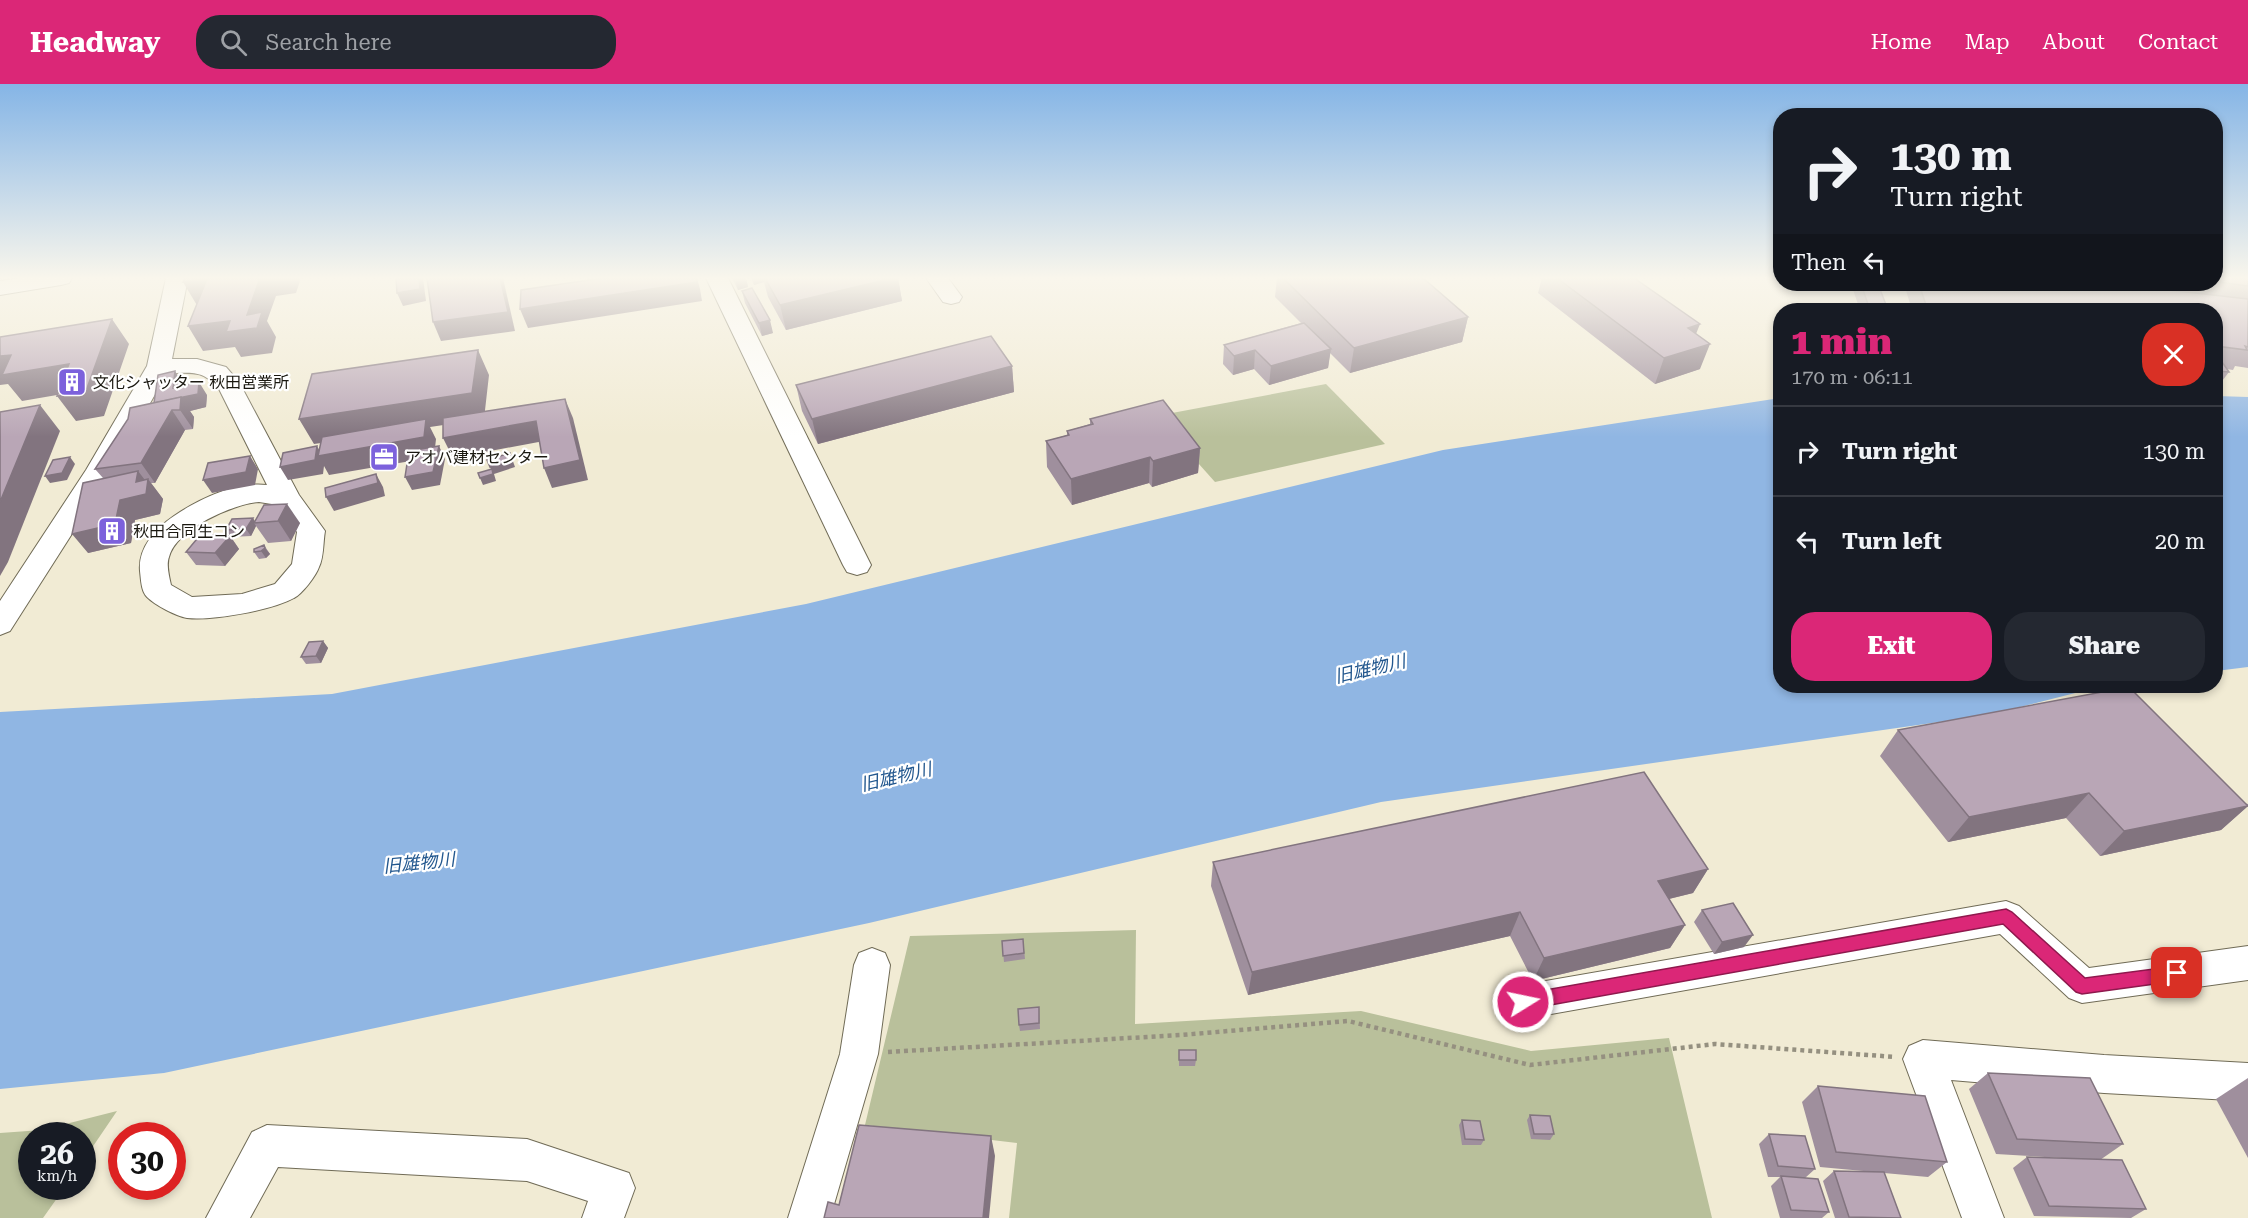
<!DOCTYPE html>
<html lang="en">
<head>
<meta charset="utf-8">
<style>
  body { margin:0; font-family:"Roboto Serif","Noto Sans JP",serif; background:#242831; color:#f1f3f6; height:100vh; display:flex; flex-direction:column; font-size:22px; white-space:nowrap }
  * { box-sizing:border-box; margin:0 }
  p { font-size:20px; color:#9ea1a6 }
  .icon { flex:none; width:33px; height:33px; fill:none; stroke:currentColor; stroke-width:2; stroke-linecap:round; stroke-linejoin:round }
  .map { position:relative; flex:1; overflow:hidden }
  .panel { position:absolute; left:1773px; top:219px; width:450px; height:390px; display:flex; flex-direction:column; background:#171b24; border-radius:24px; box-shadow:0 3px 9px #0003 }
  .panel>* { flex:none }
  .top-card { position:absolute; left:1773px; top:24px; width:450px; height:183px; border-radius:24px; box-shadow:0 3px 9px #0003; background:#171b24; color:#f1f3f6; overflow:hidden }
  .speed { position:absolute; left:18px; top:1038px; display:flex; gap:12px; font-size:30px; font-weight:700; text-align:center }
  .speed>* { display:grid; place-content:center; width:78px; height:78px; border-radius:50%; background:#171b24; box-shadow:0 3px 9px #0003; line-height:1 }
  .speed small { font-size:15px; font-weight:400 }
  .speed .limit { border:9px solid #d22; background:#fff; color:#111 }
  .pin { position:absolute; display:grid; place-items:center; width:51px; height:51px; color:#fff; margin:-26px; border-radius:12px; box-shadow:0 3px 9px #0006 }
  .me { position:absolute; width:66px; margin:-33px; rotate:80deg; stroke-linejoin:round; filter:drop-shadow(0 0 4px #0008) }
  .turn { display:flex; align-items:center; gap:21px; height:126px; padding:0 18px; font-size:27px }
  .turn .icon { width:78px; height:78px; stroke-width:2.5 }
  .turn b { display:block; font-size:42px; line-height:51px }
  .then { display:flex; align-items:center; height:57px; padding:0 18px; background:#0003; gap:12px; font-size:22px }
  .round { display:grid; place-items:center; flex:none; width:63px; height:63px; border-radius:24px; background:#242831 }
  .head { display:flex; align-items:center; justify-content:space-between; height:102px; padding:0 18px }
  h1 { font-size:36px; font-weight:800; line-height:45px; color:#db2777 }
  .action { display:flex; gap:12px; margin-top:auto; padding:12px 18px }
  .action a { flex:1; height:69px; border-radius:24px; background:#db2777; color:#fff; font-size:24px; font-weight:800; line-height:69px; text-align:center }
  .action a+a { background:#242831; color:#f1f3f6 }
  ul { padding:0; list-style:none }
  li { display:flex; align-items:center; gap:18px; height:90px; padding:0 18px; border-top:2px solid #363941 }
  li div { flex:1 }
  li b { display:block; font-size:22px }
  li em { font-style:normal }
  header { display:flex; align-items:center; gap:36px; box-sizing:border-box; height:84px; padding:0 30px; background:#db2777; color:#fff }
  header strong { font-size:28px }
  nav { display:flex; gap:33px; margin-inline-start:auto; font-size:21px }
  .search { width:420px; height:54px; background:#242831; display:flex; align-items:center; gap:15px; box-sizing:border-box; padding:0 21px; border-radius:24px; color:#9ea1a6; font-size:22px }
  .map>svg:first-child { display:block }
  .green { fill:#b9c09b }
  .water { fill:#90b6e3 }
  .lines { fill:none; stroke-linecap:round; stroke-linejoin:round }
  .minor-casing { stroke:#706b56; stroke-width:2 }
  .path { stroke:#959080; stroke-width:4.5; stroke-dasharray:4 4; stroke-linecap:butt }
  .minor { fill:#fff; fill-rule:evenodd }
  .wall { fill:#9f8f9d }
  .shaded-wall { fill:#82747f }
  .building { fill:#b9a6b6; stroke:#82747f; stroke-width:1.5 }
  .route { fill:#db2777; stroke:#8e194d; stroke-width:1.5 }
  .labels { text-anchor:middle; stroke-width:4.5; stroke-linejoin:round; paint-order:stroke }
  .poi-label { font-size:16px; fill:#1a1810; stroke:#fff; text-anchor:start }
  .water-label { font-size:18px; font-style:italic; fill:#23588f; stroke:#fff }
</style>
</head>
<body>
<header>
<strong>Headway</strong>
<div class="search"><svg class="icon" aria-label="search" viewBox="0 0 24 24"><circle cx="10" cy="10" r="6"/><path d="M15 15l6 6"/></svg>Search here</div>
<nav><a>Home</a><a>Map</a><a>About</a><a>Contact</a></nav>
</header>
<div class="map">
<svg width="2248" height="1134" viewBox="0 0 2248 1134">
  <rect width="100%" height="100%" fill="#f1ebd4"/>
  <g class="green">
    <polygon points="1326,300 1385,360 1215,398 1156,332"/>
    <polygon points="1136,846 1135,940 1361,927 1531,967 1669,954 1712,1134 1009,1134 1017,1059 865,1041 910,852"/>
    <polygon points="117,1027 83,1077 82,1052 32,1052 32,1102 65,1103 43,1134 0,1134 0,1049 42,1046"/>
  </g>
  <g class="water">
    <polygon points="2216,312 2248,313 2248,583 2216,587"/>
    <polygon points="1780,314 1780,602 2117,602 2091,605 1988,631 1381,718 869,839 164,989 0,1005 0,628 332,610 806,520 1443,366"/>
  </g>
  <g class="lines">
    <g class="minor-casing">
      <g id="minor">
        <polygon points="22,194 72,194 69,199 61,201 0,211 0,197"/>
        <path d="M166 194H188L172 275H197L226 283 239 298 299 411 325 447C323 458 324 473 319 483 316 492 302 510 294 514 273 526 211 537 187 534 176 532 155 521 147 513 141 507 141 495 140 487 138 464 155 445 174 432 199 415 236 397 267 401L219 305C203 285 191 289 167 289L112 387 10 547 0 551V517L86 386 147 282ZM259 418 278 421 297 448 292 480 275 500 242 510 192 513 171 501C169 492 166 481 169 473 176 445 233 420 259 418Z"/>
        <polygon points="706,194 728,194 871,481 867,488 857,491 847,488 843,481"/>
        <polygon points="926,194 948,194 962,213 959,218 951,220 943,218"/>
        <polygon points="2006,817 2019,822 2089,884 2248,862 2248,896 2082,919 2069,914 2000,850 1523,935 1510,930 1504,918 1510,906 1523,901"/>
        <polygon points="872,864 885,869 890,881 878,970 830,1134 788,1134 840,970 854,881 859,869"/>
        <polygon points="1923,956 2104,971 2248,979 2248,1017 2104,1009 1951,996 2004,1134 1962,1134 1903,975 1909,962"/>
        <polygon points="267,1041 527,1055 629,1089 635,1104 624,1134 582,1134 588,1117 527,1097 278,1083 250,1134 206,1134 252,1048"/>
      </g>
    </g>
    <polyline class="path" points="888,968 1181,951 1348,937 1530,981 1715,960 1896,973"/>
    <use href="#minor" class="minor"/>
  </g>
  <g class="wall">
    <polygon points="732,194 746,194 748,203 738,206"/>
    <polygon points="751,194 898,194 902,217 786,246 768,213 764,198 754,201"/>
    <polygon points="1277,194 1423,194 1468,233 1462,258 1350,289 1330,269 1328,284 1269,301 1254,285 1233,291 1223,280 1224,261 1301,239 1275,213"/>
    <polygon points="1542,194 1634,194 1696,250 1700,285 1655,300 1538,209"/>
    <polygon points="2216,194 2248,194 2248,284 2235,282 2233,286 2227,285 2229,288 2219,301 2216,301 2216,226 1912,226 1904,200 2115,200 2179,207 2175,200 2216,200"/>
    <polygon points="1851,200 1878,200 1888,226 1860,226"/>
    <polygon points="742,207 773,249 762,252 745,219"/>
    <polygon points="1012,282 1014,308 818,360 802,327 796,301"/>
    <polygon points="183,300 183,302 207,311 206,323 190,327 194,333 193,345 185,346 155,399 151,399 163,415 160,430 135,436 131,459 88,469 103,394 95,385"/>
    <polygon points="1090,335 1200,364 1198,389 1152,403 1149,399 1072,421 1047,383 1046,357 1067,351 1067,347 1090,340"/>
    <polygon points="264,421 300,439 291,457 268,459 256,442 251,452 231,453 239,465 225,482 196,481 186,468 230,452 226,446 255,437"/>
    <polygon points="264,461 270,470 266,474 259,475 254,468"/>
    <polygon points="323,557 328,564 321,579 306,580 301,573"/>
    <polygon points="1898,646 2248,720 2248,722 2221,746 2100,772 2066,734 1948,758 1880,672"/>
    <polygon points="1213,778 1708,785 1693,809 1669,815 1685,841 1670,864 1533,897 1510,852 1248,911 1211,802"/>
    <polygon points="1702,826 1744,863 1714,870 1694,838"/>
    <polygon points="1023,855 1025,875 1004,878 1002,857"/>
    <polygon points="1039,923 1040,945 1020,947 1019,941"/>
    <polygon points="1179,966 1196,976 1195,982 1179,982"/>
    <polygon points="1988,989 2123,1060 2100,1076 2146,1125 2131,1134 2034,1132 2013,1084 2027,1073 2096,1076 1996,1070 1969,1005"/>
    <polygon points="2248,994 2248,1074 2216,1015"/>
    <polygon points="1818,1002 1947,1078 1928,1093 1884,1089 1901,1134 1835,1134 1823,1097 1834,1087 1874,1088 1820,1083 1802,1018"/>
    <polygon points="1530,1031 1554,1050 1550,1056 1531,1055 1527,1036"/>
    <polygon points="1462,1036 1484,1056 1481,1061 1462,1061 1459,1041"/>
    <polygon points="1769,1050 1815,1085 1805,1094 1829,1128 1822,1134 1780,1134 1771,1102 1780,1093 1768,1093 1759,1060"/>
  </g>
  <g class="shaded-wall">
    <polygon points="260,194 301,194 296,209 276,212 267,237 276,253 272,269 241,273 235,263 203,267 188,242 247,231"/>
    <polygon points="419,194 423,194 426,217 403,222 397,209"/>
    <polygon points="500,194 503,194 515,247 441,257 433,238"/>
    <polygon points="696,194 697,194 700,205 702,217 528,244 520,225"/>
    <polygon points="735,194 746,194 748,203 738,206"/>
    <polygon points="753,194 763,194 764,198 754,201"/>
    <polygon points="893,194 898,194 902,217 786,246 780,221"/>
    <polygon points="207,195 198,223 183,198"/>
    <polygon points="1468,233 1462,258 1350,289 1354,264"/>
    <polygon points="112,235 129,260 104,332 76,337 57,312 86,306 22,317 8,300 0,301 0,272"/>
    <polygon points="770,236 773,249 762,252 759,239"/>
    <polygon points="1700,240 1690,265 1688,244"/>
    <polygon points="1710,260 1700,285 1655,300 1664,274"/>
    <polygon points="1331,265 1328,284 1269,301 1271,282"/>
    <polygon points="478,266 489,291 484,335 430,343 436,355 434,373 329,391 324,382 323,390 288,396 280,383 317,362 322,371 425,344 314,360 299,335"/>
    <polygon points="1255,266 1254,285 1233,291 1234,272"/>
    <polygon points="1012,282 1014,308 818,360 812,335"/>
    <polygon points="175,287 183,300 182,313 199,298 207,311 206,323 190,327 194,333 193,345 180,326 172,326 185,346 155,399 141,379 173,304"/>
    <polygon points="565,315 573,334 588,396 552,404 544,384"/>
    <polygon points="40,321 60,347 8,478 0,492 0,418"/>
    <polygon points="536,337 544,357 453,374 443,354"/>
    <polygon points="439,362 445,375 440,401 412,406 405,393"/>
    <polygon points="1200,364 1198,389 1152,403 1153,377"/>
    <polygon points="510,369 515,383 494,390 496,397 483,401 480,394 493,390 490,383"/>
    <polygon points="250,372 258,385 255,401 212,409 203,396"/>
    <polygon points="70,373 75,380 67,396 50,399 45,392"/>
    <polygon points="1150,373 1149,399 1072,421 1071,395"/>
    <polygon points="138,387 148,400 148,395 163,415 160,430 135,436 131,459 88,469 72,450 120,416 136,398"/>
    <polygon points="376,390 383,403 385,412 334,427 326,413"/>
    <polygon points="287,420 300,439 291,457 278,437"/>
    <polygon points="253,434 256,439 254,439 256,442 251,452 246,445"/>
    <polygon points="230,452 239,465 225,482 215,469"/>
    <polygon points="265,464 270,470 266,474 261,467"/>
    <polygon points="323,557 328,564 321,579 316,572"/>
    <polygon points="2089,709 2066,734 1948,758 1969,733"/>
    <polygon points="2248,722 2221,746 2100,772 2124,747"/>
    <polygon points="1708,785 1693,809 1644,821 1658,797"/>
    <polygon points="1520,828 1510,852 1248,911 1252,888"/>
    <polygon points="1685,841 1670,864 1533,897 1544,874"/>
    <polygon points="1753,851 1744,863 1714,870 1722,858"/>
    <polygon points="991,1052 995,1072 989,1134 983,1134"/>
  </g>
  <g class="building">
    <polygon points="185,194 260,194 247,231 262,228 257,244 226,248 230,237 188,242 207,195 183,198"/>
    <polygon points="396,194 419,194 420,205 397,209"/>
    <polygon points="427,194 500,194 508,228 433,238"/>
    <polygon points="603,194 696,194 697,198 520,225 521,206"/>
    <polygon points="765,194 893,194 780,221"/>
    <polygon points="1283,194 1423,194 1468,233 1354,264"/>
    <polygon points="1557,194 1634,194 1700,240 1688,244 1710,260 1664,274"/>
    <polygon points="2216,194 2248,194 2248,202 2219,198"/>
    <polygon points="1861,200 1878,200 1888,226 1870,226"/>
    <polygon points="1919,200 2115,200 2248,215 2248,263 2245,262 2247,266 2216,262 2216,226 1970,226 1926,221"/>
    <polygon points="752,204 770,236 759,239 742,207"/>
    <polygon points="112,235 86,307 57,312 69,280 2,291 11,271 0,272 0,253"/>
    <polygon points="1304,239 1331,265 1271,282 1255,266 1234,272 1224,261"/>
    <polygon points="991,252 1012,282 812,335 796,301"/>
    <polygon points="478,266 472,309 299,335 312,290"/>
    <polygon points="2216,275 2220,275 2229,288 2216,287"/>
    <polygon points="175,287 173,304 199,298 198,310 154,319 158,291"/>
    <polygon points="181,313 180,326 172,326 141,379 95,385 128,335 130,324"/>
    <polygon points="565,315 580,376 544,384 536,337 443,354 443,334"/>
    <polygon points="1163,316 1200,364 1153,377 1150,373 1071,395 1046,357 1069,351 1067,347 1093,340 1090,335"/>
    <polygon points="40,321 0,418 0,328"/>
    <polygon points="426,335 424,353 318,372 322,353"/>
    <polygon points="317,362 315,376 280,383 283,369"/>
    <polygon points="439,362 433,388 405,393 409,367"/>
    <polygon points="510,369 512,376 490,383 487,376"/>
    <polygon points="250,372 246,388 203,396 208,379"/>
    <polygon points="70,373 62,389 45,392 53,376"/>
    <polygon points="492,385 493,390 480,394 478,389"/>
    <polygon points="138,387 136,398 148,395 146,410 120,416 115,440 72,450 83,399"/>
    <polygon points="376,390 378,399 326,413 325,404"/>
    <polygon points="287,420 278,437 254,439 264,421"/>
    <polygon points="253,434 246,445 226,446 232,435"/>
    <polygon points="201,450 230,452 215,469 186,468"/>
    <polygon points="264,461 265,464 261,467 254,468 254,465"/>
    <polygon points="323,557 316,572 301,573 309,558"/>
    <polygon points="2129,603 2248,722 2124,747 2089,709 1969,733 1898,646"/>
    <polygon points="1644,688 1708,785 1658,797 1685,841 1544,874 1520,828 1252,888 1213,778"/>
    <polygon points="1733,819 1753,851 1722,858 1702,826"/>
    <polygon points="1023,855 1024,869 1003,872 1002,857"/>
    <polygon points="1039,923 1039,939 1019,941 1018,925"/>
    <rect x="1179" y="966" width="17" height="10"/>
    <polygon points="1988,989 2090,994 2123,1060 2017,1055"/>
    <polygon points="1818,1002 1925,1012 1947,1078 1836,1068"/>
    <polygon points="1530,1031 1550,1032 1554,1050 1534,1050"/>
    <polygon points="1462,1036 1480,1037 1484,1056 1465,1055"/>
    <polygon points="859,1041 991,1052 983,1134 824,1134 828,1118 839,1121"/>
    <polygon points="1769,1050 1805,1052 1815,1085 1778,1082"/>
    <polygon points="2027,1073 2122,1076 2146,1125 2049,1122"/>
    <polygon points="1834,1087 1884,1088 1901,1134 1849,1133"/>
    <polygon points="1781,1092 1818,1095 1829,1128 1791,1126"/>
  </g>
  <linearGradient id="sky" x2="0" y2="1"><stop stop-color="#85b5e6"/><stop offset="0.55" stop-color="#f9f6ec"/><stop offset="1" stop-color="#f9f6ec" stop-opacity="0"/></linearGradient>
  <rect width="2248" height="353" fill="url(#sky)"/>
  <polygon class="route" points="2006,825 2012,828 2085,894 2177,882 2183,884 2185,889 2183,895 2177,897 2082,910 2076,908 2003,840 1523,926 1517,924 1515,918 1517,913 1523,910"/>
  <defs>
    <g id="building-square" transform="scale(1.5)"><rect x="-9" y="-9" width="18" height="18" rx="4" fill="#7c61dc" stroke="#fff"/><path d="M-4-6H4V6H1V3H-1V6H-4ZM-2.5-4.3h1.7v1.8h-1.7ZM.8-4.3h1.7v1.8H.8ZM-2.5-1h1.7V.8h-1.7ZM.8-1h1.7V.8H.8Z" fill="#fff"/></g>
    <g id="office-square" transform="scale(1.5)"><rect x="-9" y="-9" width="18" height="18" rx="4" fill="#7c61dc" stroke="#fff"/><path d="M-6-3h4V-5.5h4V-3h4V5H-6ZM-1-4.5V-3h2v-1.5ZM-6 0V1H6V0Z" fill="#fff"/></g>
  </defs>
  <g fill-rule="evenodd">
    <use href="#building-square" x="72" y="298"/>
    <use href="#office-square" x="384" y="373"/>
    <use href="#building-square" x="112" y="447"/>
  </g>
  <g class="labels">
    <g class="poi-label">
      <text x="93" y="304">文化シャッター 秋田営業所</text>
      <text x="405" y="379">アオバ建材センター</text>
      <text x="133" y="453">秋田合同生コン</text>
    </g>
    <g class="water-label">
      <text transform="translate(1370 585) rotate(-13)" y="6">旧雄物川</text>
      <text transform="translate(896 693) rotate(-13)" y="6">旧雄物川</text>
      <text transform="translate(419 779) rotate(-6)" y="6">旧雄物川</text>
    </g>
  </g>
</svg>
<div class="speed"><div>26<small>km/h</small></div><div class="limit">30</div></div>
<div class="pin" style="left:2177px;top:889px;background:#d93025"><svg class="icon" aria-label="arrive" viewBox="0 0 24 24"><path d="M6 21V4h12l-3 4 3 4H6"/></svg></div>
<svg class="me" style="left:1523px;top:918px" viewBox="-20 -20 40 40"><circle r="17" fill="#db2777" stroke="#fff" stroke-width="3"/><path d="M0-11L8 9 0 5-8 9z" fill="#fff"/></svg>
<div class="top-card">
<div class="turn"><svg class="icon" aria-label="right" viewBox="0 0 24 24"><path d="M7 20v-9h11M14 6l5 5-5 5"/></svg><div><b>130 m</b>Turn right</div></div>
<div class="then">Then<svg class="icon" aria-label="left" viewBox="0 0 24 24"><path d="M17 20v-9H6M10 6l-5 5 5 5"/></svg></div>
</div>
<section class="panel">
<div class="head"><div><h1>1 min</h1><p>170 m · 06:11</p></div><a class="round" style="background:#d93025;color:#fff"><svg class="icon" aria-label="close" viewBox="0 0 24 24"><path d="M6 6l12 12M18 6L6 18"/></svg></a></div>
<ul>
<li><svg class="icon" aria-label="right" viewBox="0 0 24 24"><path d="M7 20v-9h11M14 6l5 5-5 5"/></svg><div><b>Turn right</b></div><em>130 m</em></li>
<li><svg class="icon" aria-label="left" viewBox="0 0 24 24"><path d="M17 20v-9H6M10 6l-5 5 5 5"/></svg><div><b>Turn left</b></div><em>20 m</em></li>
</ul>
<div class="action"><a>Exit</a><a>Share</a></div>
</section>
</div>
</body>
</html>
